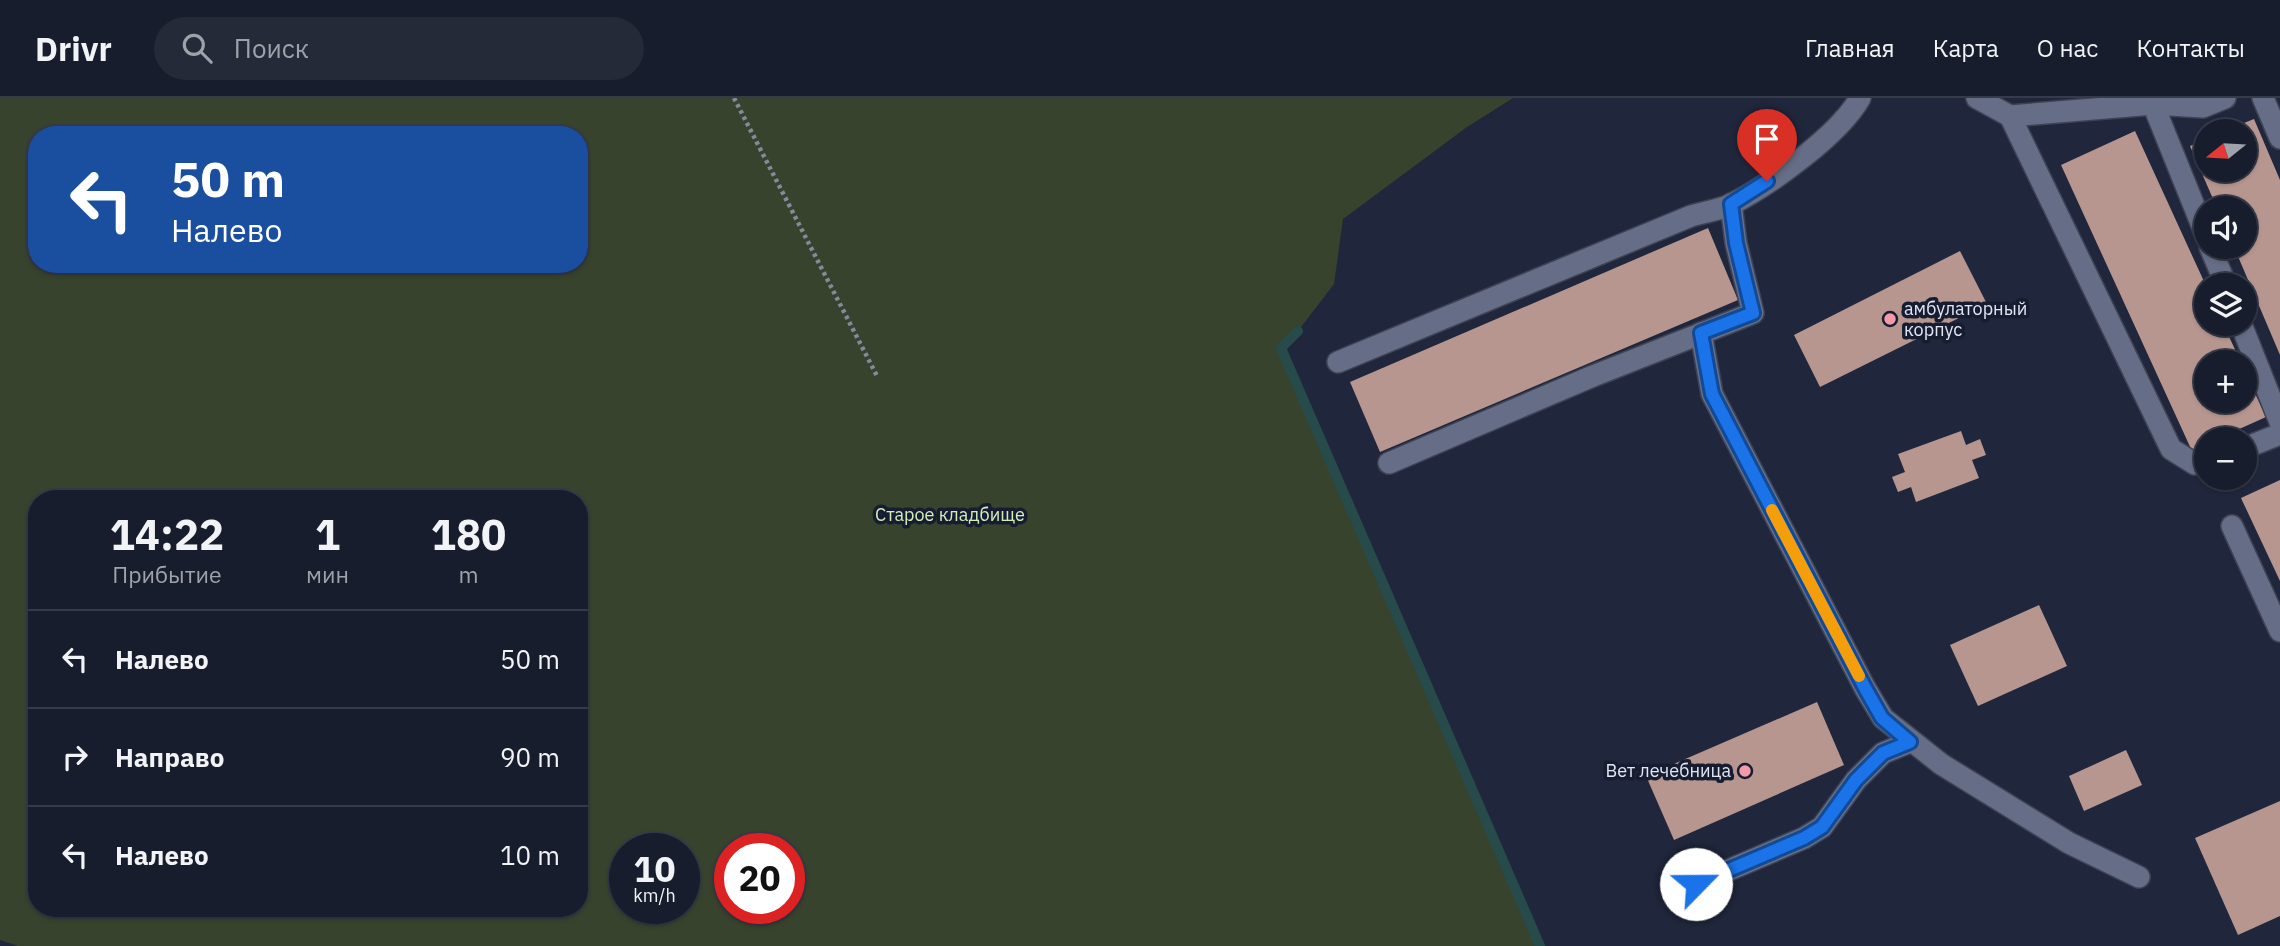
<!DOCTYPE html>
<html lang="ru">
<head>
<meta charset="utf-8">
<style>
  body { margin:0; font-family:"IBM Plex Sans",sans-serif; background:#252a39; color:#f1f3f6; height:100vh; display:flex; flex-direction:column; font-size:26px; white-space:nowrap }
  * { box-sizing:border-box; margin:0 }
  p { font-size:23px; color:#9fa2aa }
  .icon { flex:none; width:38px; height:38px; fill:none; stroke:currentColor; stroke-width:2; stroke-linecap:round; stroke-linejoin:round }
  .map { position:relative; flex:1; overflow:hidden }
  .drawer { position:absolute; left:28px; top:392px; width:560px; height:427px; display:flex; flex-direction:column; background:#181d2d; border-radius:28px; box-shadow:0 2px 5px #0004,0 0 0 2px #363b49 }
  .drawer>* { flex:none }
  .guide { position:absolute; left:28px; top:28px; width:560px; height:147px; border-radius:28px; box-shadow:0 2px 5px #0004,0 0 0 2px #363b49; background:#1a4fa0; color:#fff; overflow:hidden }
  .needle { width:46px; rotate:252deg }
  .tools { position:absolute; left:2194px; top:21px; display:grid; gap:14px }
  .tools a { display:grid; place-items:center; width:63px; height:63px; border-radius:50%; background:#181d2d; box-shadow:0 2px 5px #0004,0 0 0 2px #363b49; font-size:35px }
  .speed { position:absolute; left:609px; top:735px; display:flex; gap:14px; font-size:35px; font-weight:700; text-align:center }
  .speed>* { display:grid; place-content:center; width:91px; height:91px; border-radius:50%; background:#181d2d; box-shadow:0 2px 5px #0004,0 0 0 2px #363b49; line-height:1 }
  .speed small { font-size:18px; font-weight:400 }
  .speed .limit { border:10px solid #d22; background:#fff; color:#111 }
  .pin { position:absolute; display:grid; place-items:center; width:60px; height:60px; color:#fff; margin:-72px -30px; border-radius:50% 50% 50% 0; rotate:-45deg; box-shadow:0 0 7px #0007 }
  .pin .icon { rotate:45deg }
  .me { position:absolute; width:77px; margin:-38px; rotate:67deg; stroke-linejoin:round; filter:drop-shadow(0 0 5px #0008) }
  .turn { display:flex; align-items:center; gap:24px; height:147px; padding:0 28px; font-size:32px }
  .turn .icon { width:91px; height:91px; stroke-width:2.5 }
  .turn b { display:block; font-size:49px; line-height:60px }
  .eta { display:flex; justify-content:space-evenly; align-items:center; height:119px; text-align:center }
  .eta b { font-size:42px; font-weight:700; line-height:49px }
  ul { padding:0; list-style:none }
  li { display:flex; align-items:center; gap:21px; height:98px; padding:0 28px; border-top:2px solid #363b49 }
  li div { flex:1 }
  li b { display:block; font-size:26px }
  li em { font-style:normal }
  header { display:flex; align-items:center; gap:42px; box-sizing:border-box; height:98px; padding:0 35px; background:#181d2d; border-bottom:2px solid #363b49 }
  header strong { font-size:33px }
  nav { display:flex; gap:38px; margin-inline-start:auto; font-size:24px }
  .search { width:490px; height:63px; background:#252a39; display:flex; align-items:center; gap:18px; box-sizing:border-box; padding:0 24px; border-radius:38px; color:#9fa2aa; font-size:26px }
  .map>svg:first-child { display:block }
  .green { fill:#38432d; fill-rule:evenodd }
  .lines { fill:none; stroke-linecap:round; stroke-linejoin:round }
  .stream { stroke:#274a4b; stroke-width:10 }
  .building { fill:#b79690 }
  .service-casing { stroke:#3e4354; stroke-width:24 }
  .path { stroke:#848a9b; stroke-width:4.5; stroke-dasharray:3.5 3.5; stroke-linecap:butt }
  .service { stroke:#656e86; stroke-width:21 }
  .route-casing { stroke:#114b97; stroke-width:18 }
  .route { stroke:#1a73e8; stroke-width:12 }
  .slow { stroke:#f59e0b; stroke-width:12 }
  .poi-dot { fill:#f39aaa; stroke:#171d31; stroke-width:2.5 }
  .labels { text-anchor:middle; stroke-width:7; stroke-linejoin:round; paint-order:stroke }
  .poi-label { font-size:18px; fill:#e1e6f4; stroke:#171d31; text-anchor:start }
  .park-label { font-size:18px; fill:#d3edbb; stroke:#171d31 }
</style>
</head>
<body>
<header>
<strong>Drivr</strong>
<div class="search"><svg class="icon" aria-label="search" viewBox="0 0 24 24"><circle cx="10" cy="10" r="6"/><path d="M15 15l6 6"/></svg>Поиск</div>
<nav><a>Главная</a><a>Карта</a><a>О нас</a><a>Контакты</a></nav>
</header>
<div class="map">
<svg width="2280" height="848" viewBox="0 0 2280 848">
  <rect width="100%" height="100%" fill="#20273c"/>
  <path class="green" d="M0 0H1513L1467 29 1343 121 1334 186 1298 233 1281 250 1540 848H18L0 842ZM37 37H579V166H37ZM37 401H579V810H37ZM625 751H684V810H625ZM730 751H789V810H730Z"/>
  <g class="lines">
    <polyline class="stream" points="1298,233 1281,250 1540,848"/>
  </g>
  <g class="building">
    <polygon points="2254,21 2280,82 2280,257 2234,149 2245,149 2245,110 2217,110 2190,48 2207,41 2207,72 2245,72 2245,33 2224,33"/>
    <polygon points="2135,33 2207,190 2207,226 2223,226 2241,264 2207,264 2207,303 2245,303 2245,274 2266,319 2217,341 2207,341 2207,346 2192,353 2061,67"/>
    <polygon points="1708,130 1738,202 1380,354 1350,284"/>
    <polygon points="1960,153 1987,206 1820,289 1794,237"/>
    <polygon points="1961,333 1966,347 1980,341 1986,357 1972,362 1979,380 1916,404 1911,389 1898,394 1892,379 1905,374 1898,356"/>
    <polygon points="2280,382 2280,483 2241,400"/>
    <polygon points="2039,507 2067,568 1978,608 1950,547"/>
    <polygon points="1817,604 1844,667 1674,742 1646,678"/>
    <polygon points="2126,652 2142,687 2084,713 2069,678"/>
    <polygon points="2280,703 2280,818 2238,837 2195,740"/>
  </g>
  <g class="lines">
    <g class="service-casing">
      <g id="service">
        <polyline points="1977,0 2010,18 2153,6 2203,9 2225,0"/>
        <polyline points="2263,0 2280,40"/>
        <polyline points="2153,6 2207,140"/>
        <polyline points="2010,18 2171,351 2195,366 2207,364"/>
        <polyline points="2210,149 2226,187"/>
        <polyline points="2241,226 2280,324"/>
        <polyline points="1701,235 1712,296 1865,590 1883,620 1941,666 2069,745 2139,779"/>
        <path d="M1338 264 1691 118C1704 114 1720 112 1732 106 1771 86 1839 37 1860 0"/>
        <polyline points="2245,350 2280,336"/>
        <polyline points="1389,365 1593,278 1753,215 1736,145 1731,106"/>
        <polyline points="2232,428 2280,533"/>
        <polyline points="1696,786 1804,740 1822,729 1856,682 1883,655 1910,644"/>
      </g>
    </g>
    <polyline class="path" points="734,0 878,280"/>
    <use href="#service" class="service"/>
  </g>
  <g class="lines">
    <g class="route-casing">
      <polyline id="route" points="1696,786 1804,740 1822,729 1856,682 1883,655 1910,644 1882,620 1865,590 1712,296 1701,235 1753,215 1736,145 1731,106 1767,83"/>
    </g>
    <use href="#route" class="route"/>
    <polyline class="slow" points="1772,412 1859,578"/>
  </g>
  <g class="poi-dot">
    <circle cx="1890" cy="221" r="7"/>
    <circle cx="1745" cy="673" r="7"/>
  </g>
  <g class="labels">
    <g class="poi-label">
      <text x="1904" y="217">амбулаторный<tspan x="1904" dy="21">корпус</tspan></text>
      <text x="1731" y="679" text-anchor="end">Вет лечебница</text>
    </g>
    <g class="park-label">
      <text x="950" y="423">Старое кладбище</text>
    </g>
  </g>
</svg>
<div class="tools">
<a><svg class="needle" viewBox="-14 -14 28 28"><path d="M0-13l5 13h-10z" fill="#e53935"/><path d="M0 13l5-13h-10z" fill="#9fa2aa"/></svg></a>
<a><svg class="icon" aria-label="sound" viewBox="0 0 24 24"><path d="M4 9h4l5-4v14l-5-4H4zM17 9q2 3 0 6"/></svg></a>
<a><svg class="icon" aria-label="layers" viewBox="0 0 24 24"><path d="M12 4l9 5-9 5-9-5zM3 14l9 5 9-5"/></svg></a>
<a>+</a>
<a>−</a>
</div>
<div class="speed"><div>10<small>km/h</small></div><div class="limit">20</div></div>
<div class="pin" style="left:1767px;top:83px;background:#d93025"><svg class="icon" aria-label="arrive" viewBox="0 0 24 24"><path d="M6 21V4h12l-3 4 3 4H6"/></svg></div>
<svg class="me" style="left:1696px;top:786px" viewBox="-20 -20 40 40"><circle r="19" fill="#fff"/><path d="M0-13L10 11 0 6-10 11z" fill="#1a73e8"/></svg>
<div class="guide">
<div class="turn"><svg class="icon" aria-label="left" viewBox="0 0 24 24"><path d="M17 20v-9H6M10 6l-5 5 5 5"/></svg><div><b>50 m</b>Налево</div></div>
</div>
<section class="drawer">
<div class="eta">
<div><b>14:22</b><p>Прибытие</p></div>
<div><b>1</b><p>мин</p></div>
<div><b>180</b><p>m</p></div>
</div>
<ul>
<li><svg class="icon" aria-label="left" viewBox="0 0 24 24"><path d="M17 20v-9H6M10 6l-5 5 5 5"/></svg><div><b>Налево</b></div><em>50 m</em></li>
<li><svg class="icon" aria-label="right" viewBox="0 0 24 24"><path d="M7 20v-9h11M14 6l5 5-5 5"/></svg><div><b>Направо</b></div><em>90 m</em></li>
<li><svg class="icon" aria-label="left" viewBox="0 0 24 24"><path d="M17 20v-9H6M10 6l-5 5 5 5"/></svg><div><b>Налево</b></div><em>10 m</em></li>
</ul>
</section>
</div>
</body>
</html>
